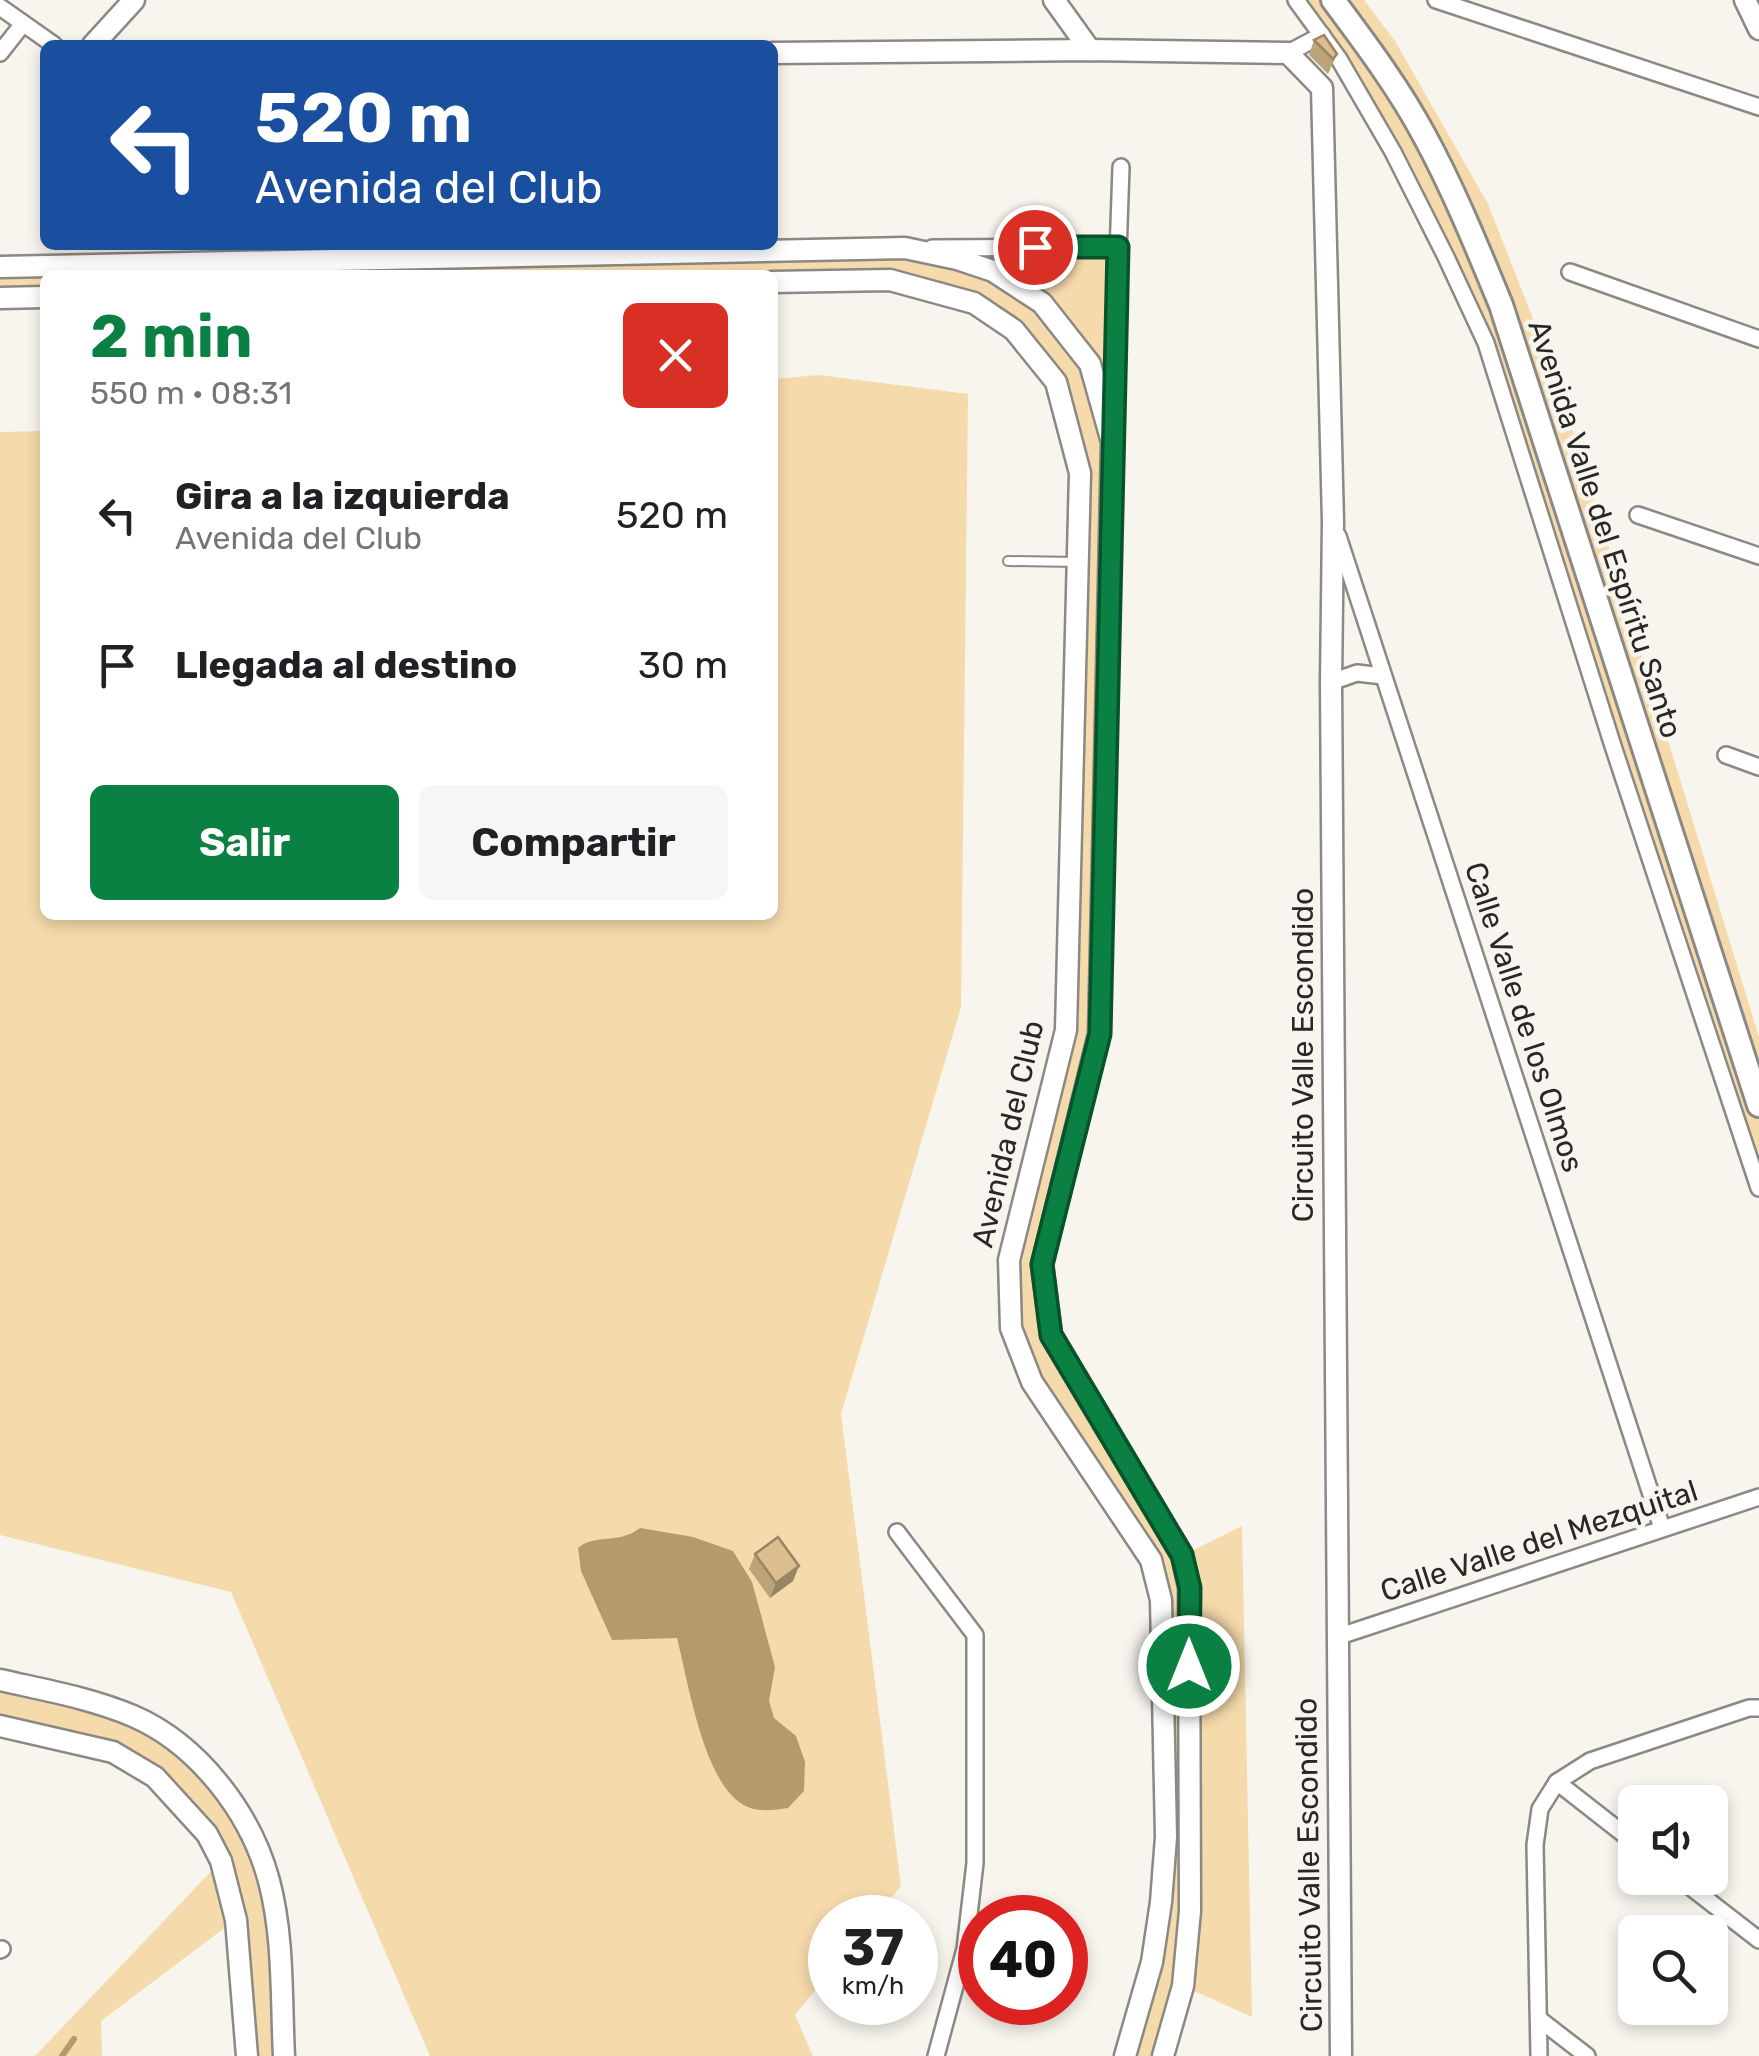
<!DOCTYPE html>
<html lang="es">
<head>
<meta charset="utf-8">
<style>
  body { margin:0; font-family:Rubik,sans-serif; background:#f6f6f6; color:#202124; height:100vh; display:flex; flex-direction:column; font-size:38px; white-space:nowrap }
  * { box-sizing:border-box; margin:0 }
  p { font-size:32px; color:#757577 }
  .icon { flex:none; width:55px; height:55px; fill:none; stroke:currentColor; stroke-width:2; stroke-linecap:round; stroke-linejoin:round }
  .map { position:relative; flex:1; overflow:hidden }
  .side { position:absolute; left:40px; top:270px; width:738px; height:650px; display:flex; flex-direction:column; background:#fff; border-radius:15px; box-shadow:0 5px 15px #0003 }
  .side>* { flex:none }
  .top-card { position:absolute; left:40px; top:40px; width:738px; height:210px; border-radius:15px; box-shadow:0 5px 15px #0003; background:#1a4fa0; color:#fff; overflow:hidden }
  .controls { position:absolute; left:1618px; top:1785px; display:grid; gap:20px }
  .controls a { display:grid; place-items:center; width:110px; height:110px; border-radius:15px; background:#fff; box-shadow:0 5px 15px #0003; font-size:50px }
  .speed { position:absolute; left:808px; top:1895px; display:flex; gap:20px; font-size:50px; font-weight:700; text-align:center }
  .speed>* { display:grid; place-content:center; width:130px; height:130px; border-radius:50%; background:#fff; box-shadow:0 5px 15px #0003; line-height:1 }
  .speed small { font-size:25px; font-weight:400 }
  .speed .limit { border:15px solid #d22; background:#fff; color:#111 }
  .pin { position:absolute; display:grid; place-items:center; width:85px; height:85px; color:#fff; margin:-42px; border:5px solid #fff; border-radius:50%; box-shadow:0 2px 10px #0007 }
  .me { position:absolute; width:110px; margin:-55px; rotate:0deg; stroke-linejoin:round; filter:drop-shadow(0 0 8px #0008) }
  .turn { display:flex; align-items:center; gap:35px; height:210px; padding:0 50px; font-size:45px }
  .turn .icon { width:130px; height:130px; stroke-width:2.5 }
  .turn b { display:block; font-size:70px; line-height:85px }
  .round { display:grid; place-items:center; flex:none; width:105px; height:105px; border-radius:15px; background:#f6f6f6 }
  .headline { display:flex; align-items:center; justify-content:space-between; height:170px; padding:0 50px }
  h1 { font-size:60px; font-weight:700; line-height:75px; color:#0b8043 }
  .cta { display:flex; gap:20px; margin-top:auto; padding:20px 50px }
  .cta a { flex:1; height:115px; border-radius:15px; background:#0b8043; color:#fff; font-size:40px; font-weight:700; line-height:115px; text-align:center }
  .cta a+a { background:#f6f6f6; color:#202124 }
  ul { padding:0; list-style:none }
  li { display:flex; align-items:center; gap:30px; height:150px; padding:0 50px }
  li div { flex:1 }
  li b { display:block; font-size:38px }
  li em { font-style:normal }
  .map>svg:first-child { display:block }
  .green { fill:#f5daac }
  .water { fill:#b59a6b }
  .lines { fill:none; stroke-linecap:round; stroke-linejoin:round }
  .stream { stroke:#b59a6b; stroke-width:6 }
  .service-casing { stroke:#8c8883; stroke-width:12 }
  .minor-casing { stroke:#8c8883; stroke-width:20 }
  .tertiary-casing { stroke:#8c8883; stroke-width:25 }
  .secondary-casing { stroke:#8c8883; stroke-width:28 }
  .service { stroke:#fff; stroke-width:8 }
  .minor { stroke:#fff; stroke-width:15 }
  .tertiary { stroke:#fff; stroke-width:20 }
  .secondary { stroke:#fff; stroke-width:22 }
  .wall { fill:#bba37a }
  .shaded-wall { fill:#998563 }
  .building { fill:#dabe8e; stroke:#998563; stroke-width:2.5 }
  .route-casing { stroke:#07532c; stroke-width:25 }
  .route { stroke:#0b8043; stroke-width:18 }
  .labels { text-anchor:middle; stroke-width:9; stroke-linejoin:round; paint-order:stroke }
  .street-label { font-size:30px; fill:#292825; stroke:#f8f5ee }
</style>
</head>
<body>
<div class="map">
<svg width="1759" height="2056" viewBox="0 0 1759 2056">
  <rect width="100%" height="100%" fill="#f8f5ee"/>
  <g class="green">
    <polygon points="1296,0 1364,0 1395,41 1488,204 1559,385 1759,1037 1759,1188 1486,343 1446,257"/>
    <polygon points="1118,247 1099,1034 1042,1265 1051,1335 1183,1555 1242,1526 1252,2017 1183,1986 1164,2056 1125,2056 1161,1902 1151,1560 1011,1328 1009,1260 1066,1030 1080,473 1056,382 1014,330 890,280 772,275 45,275 45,297 0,298 0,267"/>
    <polygon points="819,375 968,394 961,1007 841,1414 901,1886 875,1917 830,1918 830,1972 795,2015 813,2056 430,2056 231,1592 0,1535 0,432 45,431 45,915 772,915 773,379"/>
    <polygon points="0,1680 133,1716 202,1764 269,1880 284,2056 247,2056 235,1920 101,2021 102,2056 35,2056 221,1861 207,1834 113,1752 0,1726"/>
  </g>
  <path class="water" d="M640 1528 693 1537 733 1551 752 1582 775 1667 769 1701 774 1718 796 1736 805 1762 804 1791 788 1808C773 1810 756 1813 742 1804 703 1780 688 1681 677 1638L612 1640 581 1571 578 1548C596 1533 618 1545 640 1528Z"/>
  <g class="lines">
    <polyline class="stream" points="62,2056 74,2039"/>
    <g class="service-casing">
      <polyline id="service" points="1008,561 1078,562"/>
    </g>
    <g class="minor-casing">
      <g id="minor">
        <polyline points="1296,0 1339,59 1393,152 1446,257 1486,343 1613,746 1759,1188"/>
        <polyline points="1436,0 1759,107"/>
        <polyline points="0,7 54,45"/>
        <polyline points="0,53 22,25"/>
        <polyline points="1288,53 1322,35"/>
        <polyline points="932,248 1118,247"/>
        <polyline points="1570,272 1759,339"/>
        <polyline points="1112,428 1121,167"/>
        <polyline points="1638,515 1759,556"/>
        <polyline points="1338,536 1662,1528"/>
        <polyline points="1331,682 1357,673 1383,676"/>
        <polyline points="1726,755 1759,767"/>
        <polyline points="897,1532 975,1635 975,1863 965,1949 936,2056"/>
        <polyline points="1337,1637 1759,1497"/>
        <polyline points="1557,1782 1635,1843"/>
        <polyline points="1679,1878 1759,1940"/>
        <polyline points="0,1950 2,1949"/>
        <polyline points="1539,2019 1587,2056"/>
        <polyline points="1539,2056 1535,1845 1540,1809 1557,1782 1590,1761 1749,1708 1759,1708"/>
      </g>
    </g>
    <g class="tertiary-casing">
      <g id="tertiary">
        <polyline points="1054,0 1090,50"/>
        <polyline points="1745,0 1759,29"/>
        <polyline points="93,45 134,0"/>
        <polyline points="772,53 1090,50 1288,53 1322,88 1333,522 1331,682 1341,2056"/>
        <polyline points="0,267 905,248 957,259 993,271 1042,303 1090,364 1112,442 1099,1034 1042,1265 1051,1335 1182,1555 1189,1587 1190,1911 1183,1986 1163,2056"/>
        <polyline points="772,282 890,280 974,303 1014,330 1056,382 1080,473 1066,1030 1009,1260 1011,1328 1032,1382 1151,1560 1161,1600 1166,1837 1161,1902 1152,1962 1125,2056"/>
        <polyline points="0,298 45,297"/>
        <path d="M0 1680C44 1690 91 1698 133 1716 198 1744 251 1813 269 1881 284 1937 281 1999 284 2056"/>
        <polyline points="0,1726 113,1752 155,1777 207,1834 221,1861 236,1920 247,2056"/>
      </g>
    </g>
    <g class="secondary-casing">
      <path id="secondary" d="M1333 0C1365 43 1399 88 1424 135 1454 190 1477 247 1501 305L1759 1105"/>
    </g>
    <use href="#service" class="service"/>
    <use href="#minor" class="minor"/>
    <use href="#tertiary" class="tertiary"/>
    <use href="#secondary" class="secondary"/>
  </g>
  <g class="wall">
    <polygon points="1314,40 1337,54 1328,74 1309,55"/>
    <polygon points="755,1554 793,1581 770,1598 749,1569"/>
  </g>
  <polygon class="shaded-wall" points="799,1566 793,1581 770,1598 776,1583"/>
  <g class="building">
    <polygon points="1324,35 1337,54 1333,59 1314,40"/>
    <polygon points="778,1537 799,1566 776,1583 755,1554"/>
  </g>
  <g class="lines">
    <g class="route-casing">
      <polyline id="route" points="1035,247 1118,247 1100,1034 1042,1264 1051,1335 1182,1555 1190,1588 1189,1666"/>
    </g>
    <use href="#route" class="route"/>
  </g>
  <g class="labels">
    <g class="street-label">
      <text transform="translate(1605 529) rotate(72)" y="10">Avenida Valle del Espíritu Santo</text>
      <text transform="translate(1524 1017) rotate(72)" y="10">Calle Valle de los Olmos</text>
      <text transform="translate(1303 1055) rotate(-90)" y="10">Circuito Valle Escondido</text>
      <text transform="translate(1008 1134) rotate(-77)" y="10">Avenida del Club</text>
      <text transform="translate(1539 1541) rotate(-18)" y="10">Calle Valle del Mezquital</text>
      <text transform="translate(1309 1865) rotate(-91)" y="10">Circuito Valle Escondido</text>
    </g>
  </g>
</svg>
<div class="controls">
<a><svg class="icon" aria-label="sound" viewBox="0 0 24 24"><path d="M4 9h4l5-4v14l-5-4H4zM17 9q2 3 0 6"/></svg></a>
<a><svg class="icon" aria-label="search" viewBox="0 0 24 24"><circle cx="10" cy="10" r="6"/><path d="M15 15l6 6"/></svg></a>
</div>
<div class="speed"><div>37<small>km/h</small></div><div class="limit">40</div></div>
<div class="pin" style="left:1035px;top:247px;background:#d93025"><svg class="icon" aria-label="arrive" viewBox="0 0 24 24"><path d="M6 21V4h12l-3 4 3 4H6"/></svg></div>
<svg class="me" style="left:1189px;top:1666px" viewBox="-20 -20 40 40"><circle r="17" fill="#0b8043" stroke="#fff" stroke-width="3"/><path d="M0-11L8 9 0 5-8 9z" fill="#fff"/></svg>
<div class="top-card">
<div class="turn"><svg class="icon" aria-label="left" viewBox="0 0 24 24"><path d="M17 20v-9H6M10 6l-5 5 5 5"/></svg><div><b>520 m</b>Avenida del Club</div></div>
</div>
<section class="side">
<div class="headline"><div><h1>2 min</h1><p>550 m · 08:31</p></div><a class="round" style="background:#d93025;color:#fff"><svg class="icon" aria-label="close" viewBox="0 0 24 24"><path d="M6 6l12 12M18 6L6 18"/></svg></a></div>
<ul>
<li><svg class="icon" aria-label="left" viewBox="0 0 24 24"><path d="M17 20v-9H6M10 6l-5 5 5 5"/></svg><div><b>Gira a la izquierda</b><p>Avenida del Club</p></div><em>520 m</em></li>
<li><svg class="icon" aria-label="arrive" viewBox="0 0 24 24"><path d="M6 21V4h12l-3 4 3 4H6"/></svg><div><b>Llegada al destino</b></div><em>30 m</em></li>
</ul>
<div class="cta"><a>Salir</a><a>Compartir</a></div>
</section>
</div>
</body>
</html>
